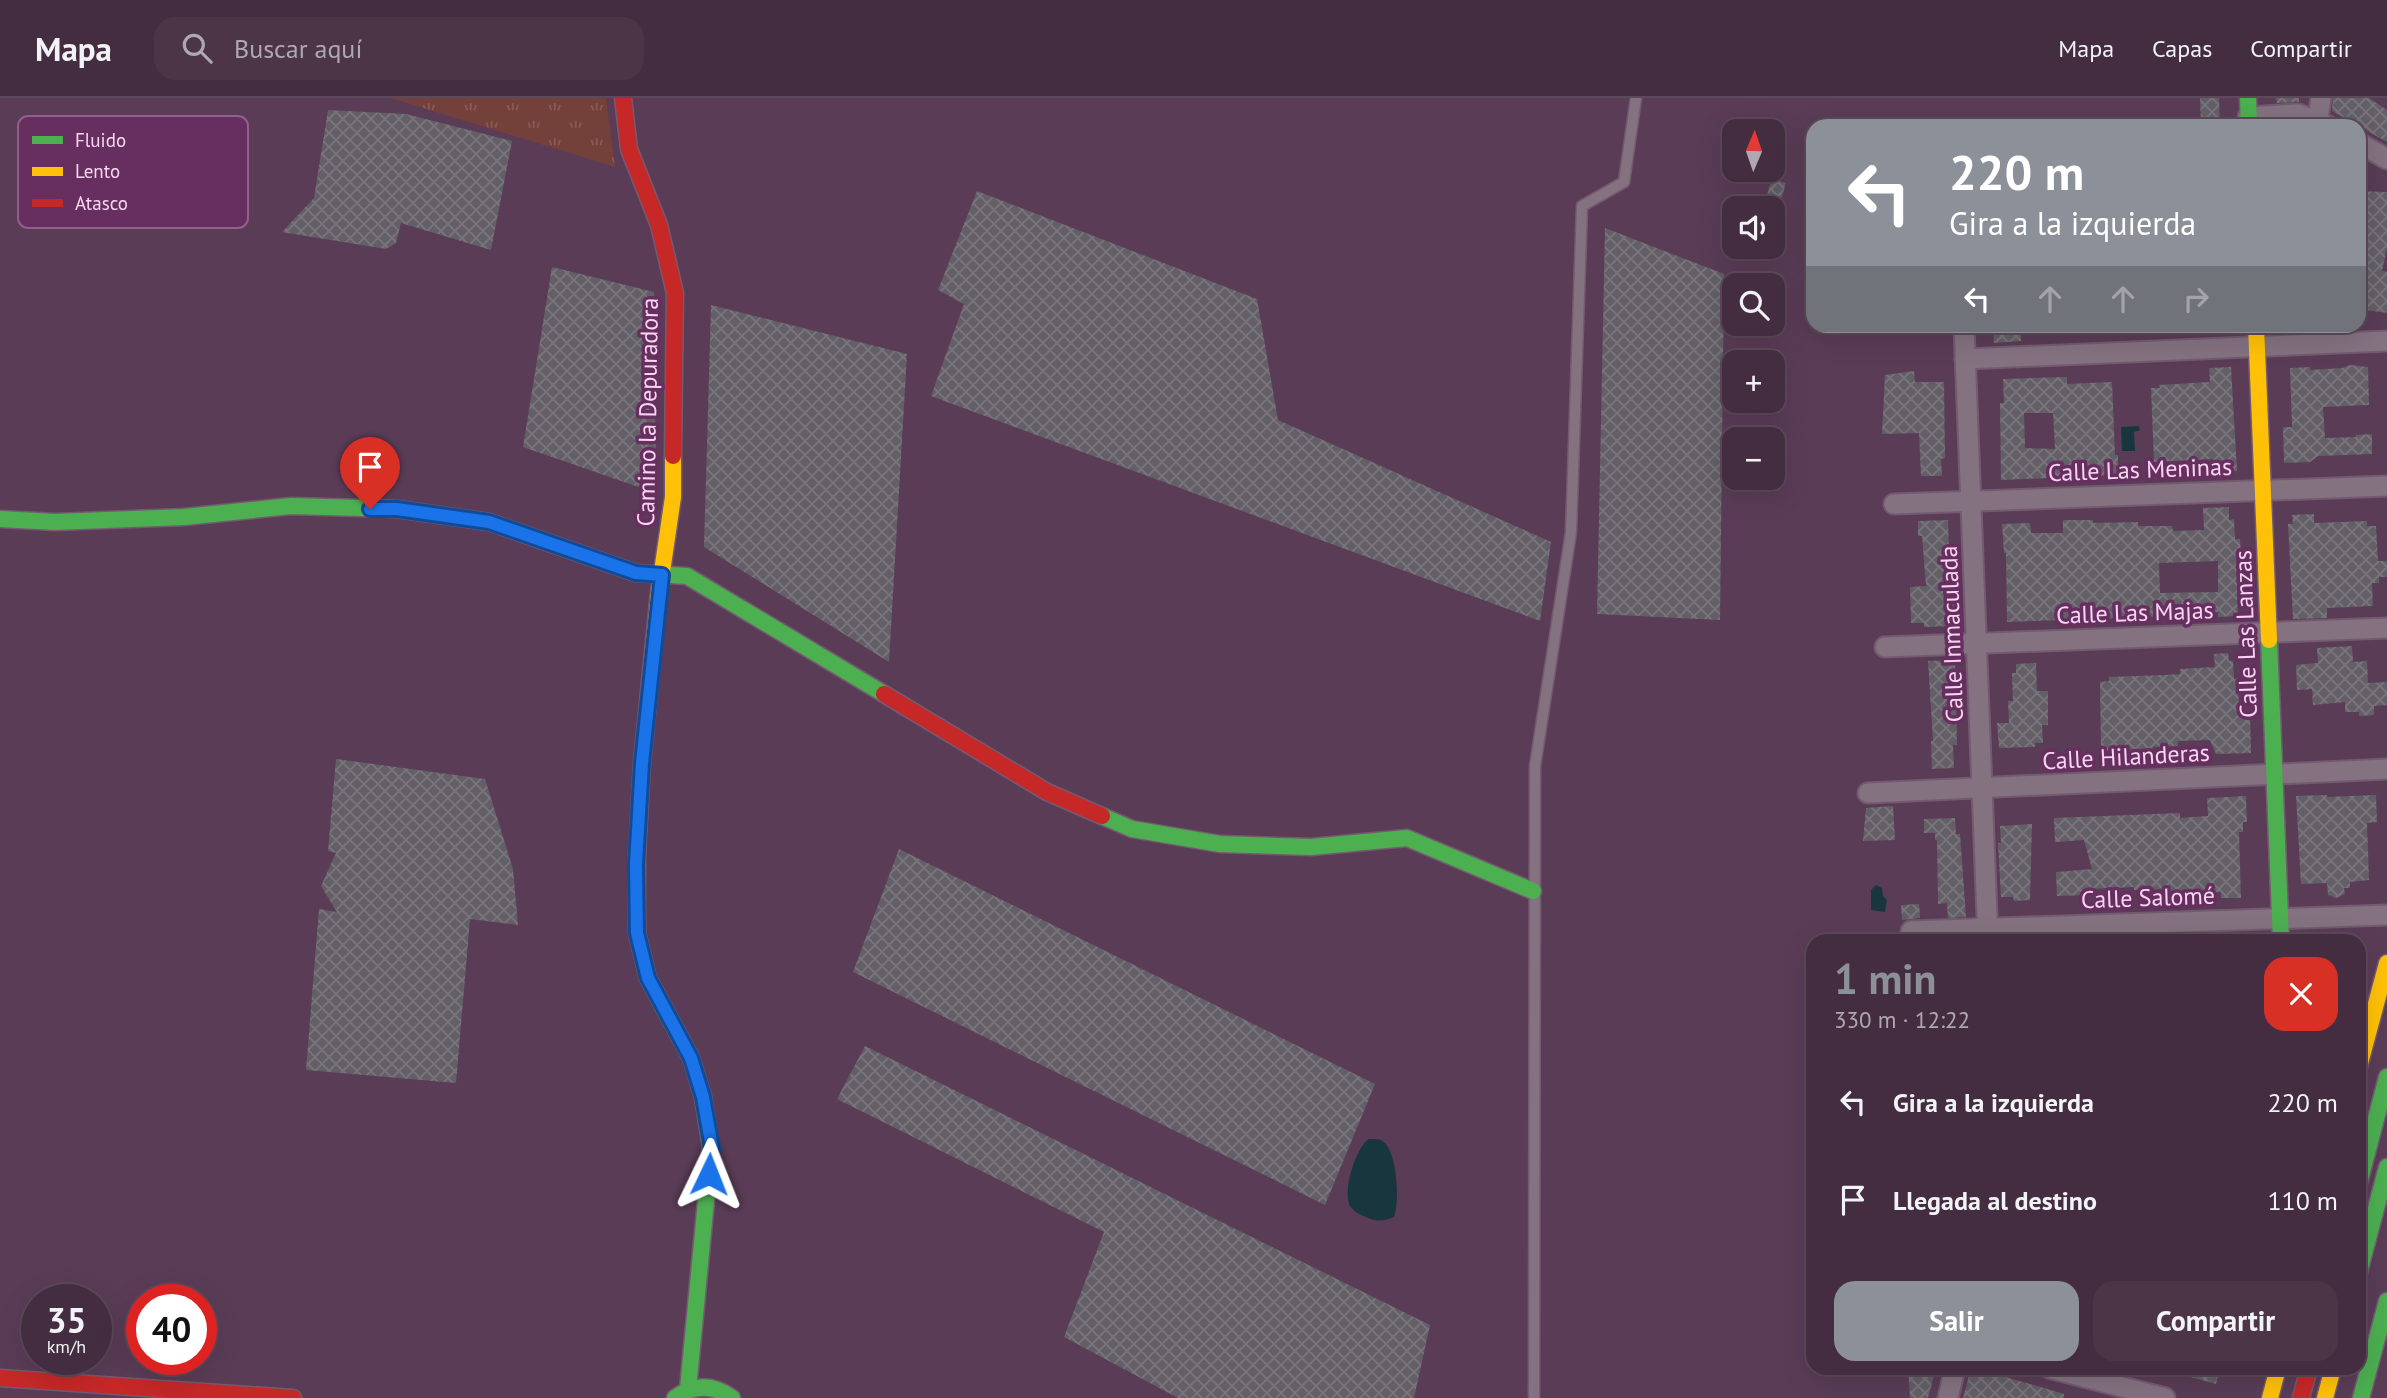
<!DOCTYPE html>
<html lang="es">
<head>
<meta charset="utf-8">
<style>
  body { margin:0; font-family:"PT Sans",sans-serif; background:#4b3547; color:#f1f3f6; height:100vh; display:flex; flex-direction:column; font-size:26px; white-space:nowrap }
  * { box-sizing:border-box; margin:0 }
  p { font-size:23px; color:#afa8b1 }
  .icon { flex:none; width:38px; height:38px; fill:none; stroke:currentColor; stroke-width:2; stroke-linecap:round; stroke-linejoin:round }
  .map { position:relative; flex:1; overflow:hidden }
  .panel { position:absolute; left:1806px; top:836px; width:560px; height:441px; display:flex; flex-direction:column; background:#442d40; border-radius:21px; box-shadow:0 7px 28px #0002,0 0 0 2px #5c4959 }
  .panel>* { flex:none }
  .hud { position:absolute; left:1806px; top:21px; width:560px; height:214px; border-radius:21px; box-shadow:0 7px 28px #0002,0 0 0 2px #5c4959; background:#8c9099; color:#fff; overflow:hidden }
  .needle { width:46px; rotate:2deg }
  .buttons { position:absolute; left:1722px; top:21px; display:grid; gap:14px }
  .buttons a { display:grid; place-items:center; width:63px; height:63px; border-radius:14px; background:#442d40; box-shadow:0 7px 28px #0002,0 0 0 2px #5c4959; font-size:35px }
  .speed { position:absolute; left:21px; top:1186px; display:flex; gap:14px; font-size:35px; font-weight:700; text-align:center }
  .speed>* { display:grid; place-content:center; width:91px; height:91px; border-radius:50%; background:#442d40; box-shadow:0 7px 28px #0002,0 0 0 2px #5c4959; line-height:1 }
  .speed small { font-size:18px; font-weight:400 }
  .speed .limit { border:10px solid #d22; background:#fff; color:#111 }
  .pin { position:absolute; display:grid; place-items:center; width:60px; height:60px; color:#fff; margin:-72px -30px; border-radius:50% 50% 50% 0; rotate:-45deg; box-shadow:0 0 7px #0007 }
  .pin .icon { rotate:45deg }
  .me { position:absolute; width:77px; margin:-38px; rotate:2deg; stroke-linejoin:round; filter:drop-shadow(0 0 5px #0008) }
  .turn { display:flex; align-items:center; gap:24px; height:147px; padding:0 28px; font-size:32px }
  .turn .icon { width:91px; height:91px; stroke-width:2.5 }
  .turn b { display:block; font-size:49px; line-height:60px }
  .lanes { display:flex; align-items:center; height:66px; padding:0 28px; background:#0003; justify-content:center; gap:35px; direction:ltr }
  .lanes .off { opacity:.35 }
  .round { display:grid; place-items:center; flex:none; width:74px; height:74px; border-radius:21px; background:#4b3547 }
  .head { display:flex; align-items:center; justify-content:space-between; height:119px; padding:0 28px }
  h1 { font-size:42px; font-weight:600; line-height:52px; color:#8c9099 }
  .action { display:flex; gap:14px; margin-top:auto; padding:14px 28px }
  .action a { flex:1; height:80px; border-radius:21px; background:#8c9099; color:#fff; font-size:28px; font-weight:600; line-height:80px; text-align:center }
  .action a+a { background:#4b3547; color:#f1f3f6 }
  ul { padding:0; list-style:none }
  li { display:flex; align-items:center; gap:21px; height:98px; padding:0 28px }
  li div { flex:1 }
  li b { display:block; font-size:26px }
  li em { font-style:normal }
  header { display:flex; align-items:center; gap:42px; box-sizing:border-box; height:98px; padding:0 35px; background:#442d40; border-bottom:2px solid #5c4959 }
  header strong { font-size:33px }
  nav { display:flex; gap:38px; margin-inline-start:auto; font-size:24px }
  .search { width:490px; height:63px; background:#4b3547; display:flex; align-items:center; gap:18px; box-sizing:border-box; padding:0 24px; border-radius:21px; color:#afa8b1; font-size:26px }
  .map>svg:first-child { display:block }
  .park { fill:url(#park-tufts) }
  .water { fill:#18363e }
  .building { fill:url(#building-cross-hatch); fill-rule:evenodd }
  .lines { fill:none; stroke-linecap:round; stroke-linejoin:round }
  .lane-casing { stroke:#745a70; stroke-width:13 }
  .street-casing { stroke:#745a70; stroke-width:23 }
  .fast-casing { stroke:#745a70; stroke-width:19 }
  .slow-casing { stroke:#745a70; stroke-width:19 }
  .jam-casing { stroke:#745a70; stroke-width:19 }
  .lane { stroke:#847280; stroke-width:10 }
  .street { stroke:#847280; stroke-width:19 }
  .fast { stroke:#4caf50; stroke-width:16 }
  .slow { stroke:#ffc107; stroke-width:16 }
  .jam { stroke:#c62828; stroke-width:16 }
  .route-casing { stroke:#114b97; stroke-width:18 }
  .route { stroke:#1a73e8; stroke-width:12 }
  .labels { text-anchor:middle; stroke-width:7; stroke-linejoin:round; paint-order:stroke }
  .street-label { font-size:24px; fill:#f8d5f1; stroke:#672f5f }
  .key { fill:#672f5f; stroke:#92618b; stroke-width:2 }
  .key-label { font-size:19px; fill:#f8d5f1 }
</style>
</head>
<body>
<header>
<strong>Mapa</strong>
<div class="search"><svg class="icon" aria-label="search" viewBox="0 0 24 24"><circle cx="10" cy="10" r="6"/><path d="M15 15l6 6"/></svg>Buscar aquí</div>
<nav><a>Mapa</a><a>Capas</a><a>Compartir</a></nav>
</header>
<div class="map">
<svg width="2387" height="1300" viewBox="0 0 2387 1300">
  <defs>
    <pattern id="park-tufts" width="24" height="20" patternUnits="userSpaceOnUse" patternTransform="scale(1.75)"><rect width="24" height="20" fill="#74403a"/><path d="M3 7l-1-3M5 7V3M7 7l1-3M15 17l-1-3M17 17v-4M19 17l1-3" fill="none" stroke="#895b57"/></pattern>
    <pattern id="building-cross-hatch" width="8" height="8" patternUnits="userSpaceOnUse" patternTransform="scale(1.75)"><rect width="8" height="8" fill="#635f66"/><path d="M0 0l8 8M0 8l8-8" fill="none" stroke="#7a757c"/></pattern>
  </defs>
  <rect width="100%" height="100%" fill="#5a3c56"/>
  <polygon class="park" points="391,0 606,0 615,69"/>
  <g class="water">
    <polygon points="2139,328 2140,332 2134,334 2135,353 2122,353 2121,329"/>
    <polygon points="1876,787 1882,790 1883,798 1887,802 1885,814 1871,812 1871,792"/>
    <path d="M1369 1041C1375 1041 1380 1040 1385 1045 1397 1058 1400 1103 1394 1119 1384 1123 1378 1124 1368 1120 1361 1117 1354 1114 1350 1108 1342 1093 1356 1049 1369 1041Z"/>
  </g>
  <g class="building">
    <polygon points="2200,0 2219,0 2220,28 2201,28"/>
    <polygon points="2276,0 2299,0 2299,4 2277,5"/>
    <polygon points="2333,0 2369,0 2387,12 2387,44 2332,13"/>
    <polygon points="328,12 406,16 512,43 491,152 401,125 396,145 386,151 282,134 314,100"/>
    <polygon points="1772,81 1786,85 1777,115 1773,114 1773,110 1763,110"/>
    <polygon points="977,93 1257,201 1278,322 1551,444 1540,523 931,298 964,206 938,192"/>
    <polygon points="2359,93 2387,94 2387,150 2382,173 2387,174 2387,215 2359,211"/>
    <polygon points="1605,130 1724,176 1720,522 1597,516"/>
    <polygon points="552,169 654,194 656,395 523,349"/>
    <polygon points="711,207 907,256 889,564 704,449"/>
    <polygon points="1993,228 2021,228 2021,243 1994,245"/>
    <polygon points="2350,267 2368,269 2369,307 2323,309 2325,340 2356,339 2356,337 2372,336 2372,356 2318,358 2310,364 2284,365 2283,329 2292,329 2290,270 2310,269 2310,272 2342,270"/>
    <polygon points="2231,269 2237,373 2214,374 2213,361 2154,364 2151,290 2160,290 2159,287 2210,284 2209,270"/>
    <polygon points="1914,273 1915,284 1944,284 1945,360 1941,361 1942,378 1921,378 1919,335 1882,336 1885,277"/>
    <path d="M2067 279V286L2112 284 2115 357H2118V377L2001 382 2000 305H2004L2003 281ZM2024 315H2053L2055 351 2025 350Z"/>
    <path d="M2229 409V422L2234 421 2235 441H2240L2241 458H2236L2238 518 2218 519V514L2177 515V518L2007 524 2006 455H2004L2002 426 2030 425 2031 435H2063V422H2093V425L2138 424V428H2172L2173 433 2204 432 2203 410ZM2218 463V494L2160 495 2159 465Z"/>
    <polygon points="2314,416 2314,425 2367,423 2367,428 2376,428 2378,463 2387,463 2387,479 2379,479 2379,485 2372,485 2373,508 2327,510 2327,520 2293,521 2288,426 2293,426 2292,417"/>
    <polygon points="1948,422 1950,487 1951,502 1955,507 1952,513 1952,528 1924,529 1924,525 1911,525 1910,489 1926,488 1922,438 1918,438 1918,423"/>
    <polygon points="2352,548 2353,564 2367,563 2368,585 2387,584 2387,607 2374,608 2374,617 2359,618 2359,614 2345,614 2345,604 2313,607 2312,591 2297,592 2296,567 2318,565 2317,550"/>
    <polygon points="2228,555 2229,563 2233,563 2234,581 2238,580 2239,617 2250,616 2251,655 2216,656 2210,642 2178,643 2178,648 2153,649 2153,651 2101,653 2100,584 2109,583 2109,579 2164,577 2180,576 2180,571 2215,569 2214,556"/>
    <polygon points="1955,562 1957,647 1953,647 1954,670 1932,671 1931,643 1933,643 1928,563"/>
    <polygon points="2036,565 2037,593 2048,593 2048,627 2042,627 2043,645 2035,645 2035,649 1999,650 1997,625 2009,625 2008,603 2013,603 2012,575 2016,575 2016,566"/>
    <polygon points="336,661 485,681 513,771 518,827 470,821 456,985 306,972 319,811 337,814 321,788 336,755 328,753"/>
    <polygon points="2327,697 2327,699 2376,697 2377,724 2367,725 2369,782 2350,784 2350,790 2344,790 2345,796 2336,800 2328,797 2327,785 2301,786 2296,698"/>
    <polygon points="2246,698 2247,724 2243,724 2243,734 2239,734 2241,800 2221,800 2221,794 2178,796 2173,798 2166,795 2166,791 2134,792 2134,789 2092,791 2091,797 2057,798 2056,774 2092,771 2084,742 2055,744 2054,720 2180,715 2180,720 2208,718 2207,700"/>
    <polygon points="1893,708 1895,742 1863,743 1866,710"/>
    <polygon points="1955,720 1956,736 1960,736 1966,819 1948,820 1947,805 1938,806 1937,742 1935,742 1935,735 1924,735 1924,721"/>
    <polygon points="2032,726 2030,802 2014,803 2013,799 2001,799 1998,745 2001,745 2000,728"/>
    <polygon points="899,751 1375,986 1325,1107 853,874"/>
    <polygon points="1919,806 1920,820 1902,822 1901,807"/>
    <polygon points="865,948 1430,1227 1414,1300 1178,1300 1064,1239 1104,1134 837,1001"/>
    <polygon points="1908,1270 1922,1270 1935,1274 1928,1300 1910,1300"/>
    <polygon points="1971,1270 1990,1270 1989,1274 2064,1296 2064,1300 1963,1300"/>
    <polygon points="2177,1270 2220,1270 2216,1286 2176,1275"/>
  </g>
  <g class="lines">
    <g class="lane-casing">
      <polyline id="lane" points="1534,1300 1535,668 1571,434 1582,108 1624,84 1636,0"/>
    </g>
    <g class="street-casing">
      <g id="street">
        <polyline points="2248,19 2298,16 2328,28"/>
        <polyline points="2317,28 2321,0"/>
        <polyline points="2359,45 2387,61"/>
        <polyline points="1964,228 1988,844"/>
        <polyline points="1965,261 2387,243"/>
        <polyline points="1894,406 2387,388"/>
        <polyline points="1885,549 2387,530"/>
        <polyline points="1868,695 2387,671"/>
        <polyline points="1911,833 2387,817"/>
        <polyline points="2049,1270 2165,1300"/>
        <polyline points="1948,1300 1955,1270"/>
      </g>
    </g>
    <g class="fast-casing">
      <g id="fast">
        <polyline points="2248,0 2249,28"/>
        <polyline points="0,421 55,424 184,419 291,408 397,411 489,424 636,475 687,478 884,596"/>
        <polyline points="2269,542 2281,844"/>
        <polyline points="1102,718 1132,731 1220,746 1311,749 1407,740 1533,793"/>
        <polyline points="637,756 637,835 648,880 691,960 703,999 711,1050 688,1291"/>
        <polyline points="2359,1085 2387,979"/>
        <polyline points="2359,1174 2387,1069"/>
        <path d="M675 1300C694 1286 713 1286 732 1300"/>
        <polyline points="2361,1300 2387,1203"/>
      </g>
    </g>
    <g class="slow-casing">
      <g id="slow">
        <polyline points="2256,228 2269,542"/>
        <polyline points="637,756 642,665 659,494 673,399 673,358"/>
        <polyline points="2359,969 2387,865"/>
        <polyline points="2270,1300 2278,1270"/>
        <polyline points="2325,1300 2333,1270"/>
      </g>
    </g>
    <g class="jam-casing">
      <g id="jam">
        <polyline points="623,0 629,51 659,127 675,195 673,358"/>
        <polyline points="884,596 1047,694 1102,718"/>
        <polyline points="0,1280 293,1300"/>
        <polyline points="2301,1300 2309,1270"/>
      </g>
    </g>
    <use href="#lane" class="lane"/>
    <use href="#street" class="street"/>
    <use href="#fast" class="fast"/>
    <use href="#slow" class="slow"/>
    <use href="#jam" class="jam"/>
  </g>
  <g class="lines">
    <g class="route-casing">
      <polyline id="route" points="370,411 397,411 489,424 636,475 662,477 642,665 636,766 637,835 648,880 691,960 703,999 712,1050 709,1076"/>
    </g>
    <use href="#route" class="route"/>
  </g>
  <g class="labels">
    <g class="street-label">
      <text transform="translate(648 314) rotate(-89)" y="8">Camino la Depuradora</text>
      <text transform="translate(2140 372) rotate(-2)" y="8">Calle Las Meninas</text>
      <text transform="translate(2135 515) rotate(-2)" y="8">Calle Las Majas</text>
      <text transform="translate(1952 536) rotate(-92)" y="8">Calle Inmaculada</text>
      <text transform="translate(2246 536) rotate(-92)" y="8">Calle Las Lanzas</text>
      <text transform="translate(2126 659) rotate(-3)" y="8">Calle Hilanderas</text>
      <text transform="translate(2148 800) rotate(-2)" y="8">Calle Salomé</text>
    </g>
  </g>
  <rect x="18" y="18" width="230" height="112" rx="10" class="key"/>
  <rect x="32" y="38" width="31" height="8" fill="#4caf50"/>
  <rect x="32" y="69" width="31" height="9" fill="#ffc107"/>
  <rect x="32" y="101" width="31" height="8" fill="#c62828"/>
  <g class="key-label">
    <text x="75" y="49">Fluido</text>
    <text x="75" y="80">Lento</text>
    <text x="75" y="112">Atasco</text>
  </g>
</svg>
<div class="buttons">
<a><svg class="needle" viewBox="-14 -14 28 28"><path d="M0-13l5 13h-10z" fill="#e53935"/><path d="M0 13l5-13h-10z" fill="#afa8b1"/></svg></a>
<a><svg class="icon" aria-label="sound" viewBox="0 0 24 24"><path d="M4 9h4l5-4v14l-5-4H4zM17 9q2 3 0 6"/></svg></a>
<a><svg class="icon" aria-label="search" viewBox="0 0 24 24"><circle cx="10" cy="10" r="6"/><path d="M15 15l6 6"/></svg></a>
<a>+</a>
<a>−</a>
</div>
<div class="speed"><div>35<small>km/h</small></div><div class="limit">40</div></div>
<div class="pin" style="left:370px;top:411px;background:#d93025"><svg class="icon" aria-label="arrive" viewBox="0 0 24 24"><path d="M6 21V4h12l-3 4 3 4H6"/></svg></div>
<svg class="me" style="left:709px;top:1076px" viewBox="-20 -20 40 40"><path d="M0-17L14 15 0 8-14 15z" fill="#1a73e8" stroke="#fff" stroke-width="4"/></svg>
<div class="hud">
<div class="turn"><svg class="icon" aria-label="left" viewBox="0 0 24 24"><path d="M17 20v-9H6M10 6l-5 5 5 5"/></svg><div><b>220 m</b>Gira a la izquierda</div></div>
<div class="lanes"><svg class="icon" aria-label="left" viewBox="0 0 24 24"><path d="M17 20v-9H6M10 6l-5 5 5 5"/></svg><svg class="icon off" aria-label="ahead" viewBox="0 0 24 24"><path d="M12 20V5M6 11l6-6 6 6"/></svg><svg class="icon off" aria-label="ahead" viewBox="0 0 24 24"><path d="M12 20V5M6 11l6-6 6 6"/></svg><svg class="icon off" aria-label="right" viewBox="0 0 24 24"><path d="M7 20v-9h11M14 6l5 5-5 5"/></svg></div>
</div>
<section class="panel">
<div class="head"><div><h1>1 min</h1><p>330 m · 12:22</p></div><a class="round" style="background:#d93025;color:#fff"><svg class="icon" aria-label="close" viewBox="0 0 24 24"><path d="M6 6l12 12M18 6L6 18"/></svg></a></div>
<ul>
<li><svg class="icon" aria-label="left" viewBox="0 0 24 24"><path d="M17 20v-9H6M10 6l-5 5 5 5"/></svg><div><b>Gira a la izquierda</b></div><em>220 m</em></li>
<li><svg class="icon" aria-label="arrive" viewBox="0 0 24 24"><path d="M6 21V4h12l-3 4 3 4H6"/></svg><div><b>Llegada al destino</b></div><em>110 m</em></li>
</ul>
<div class="action"><a>Salir</a><a>Compartir</a></div>
</section>
</div>
</body>
</html>
